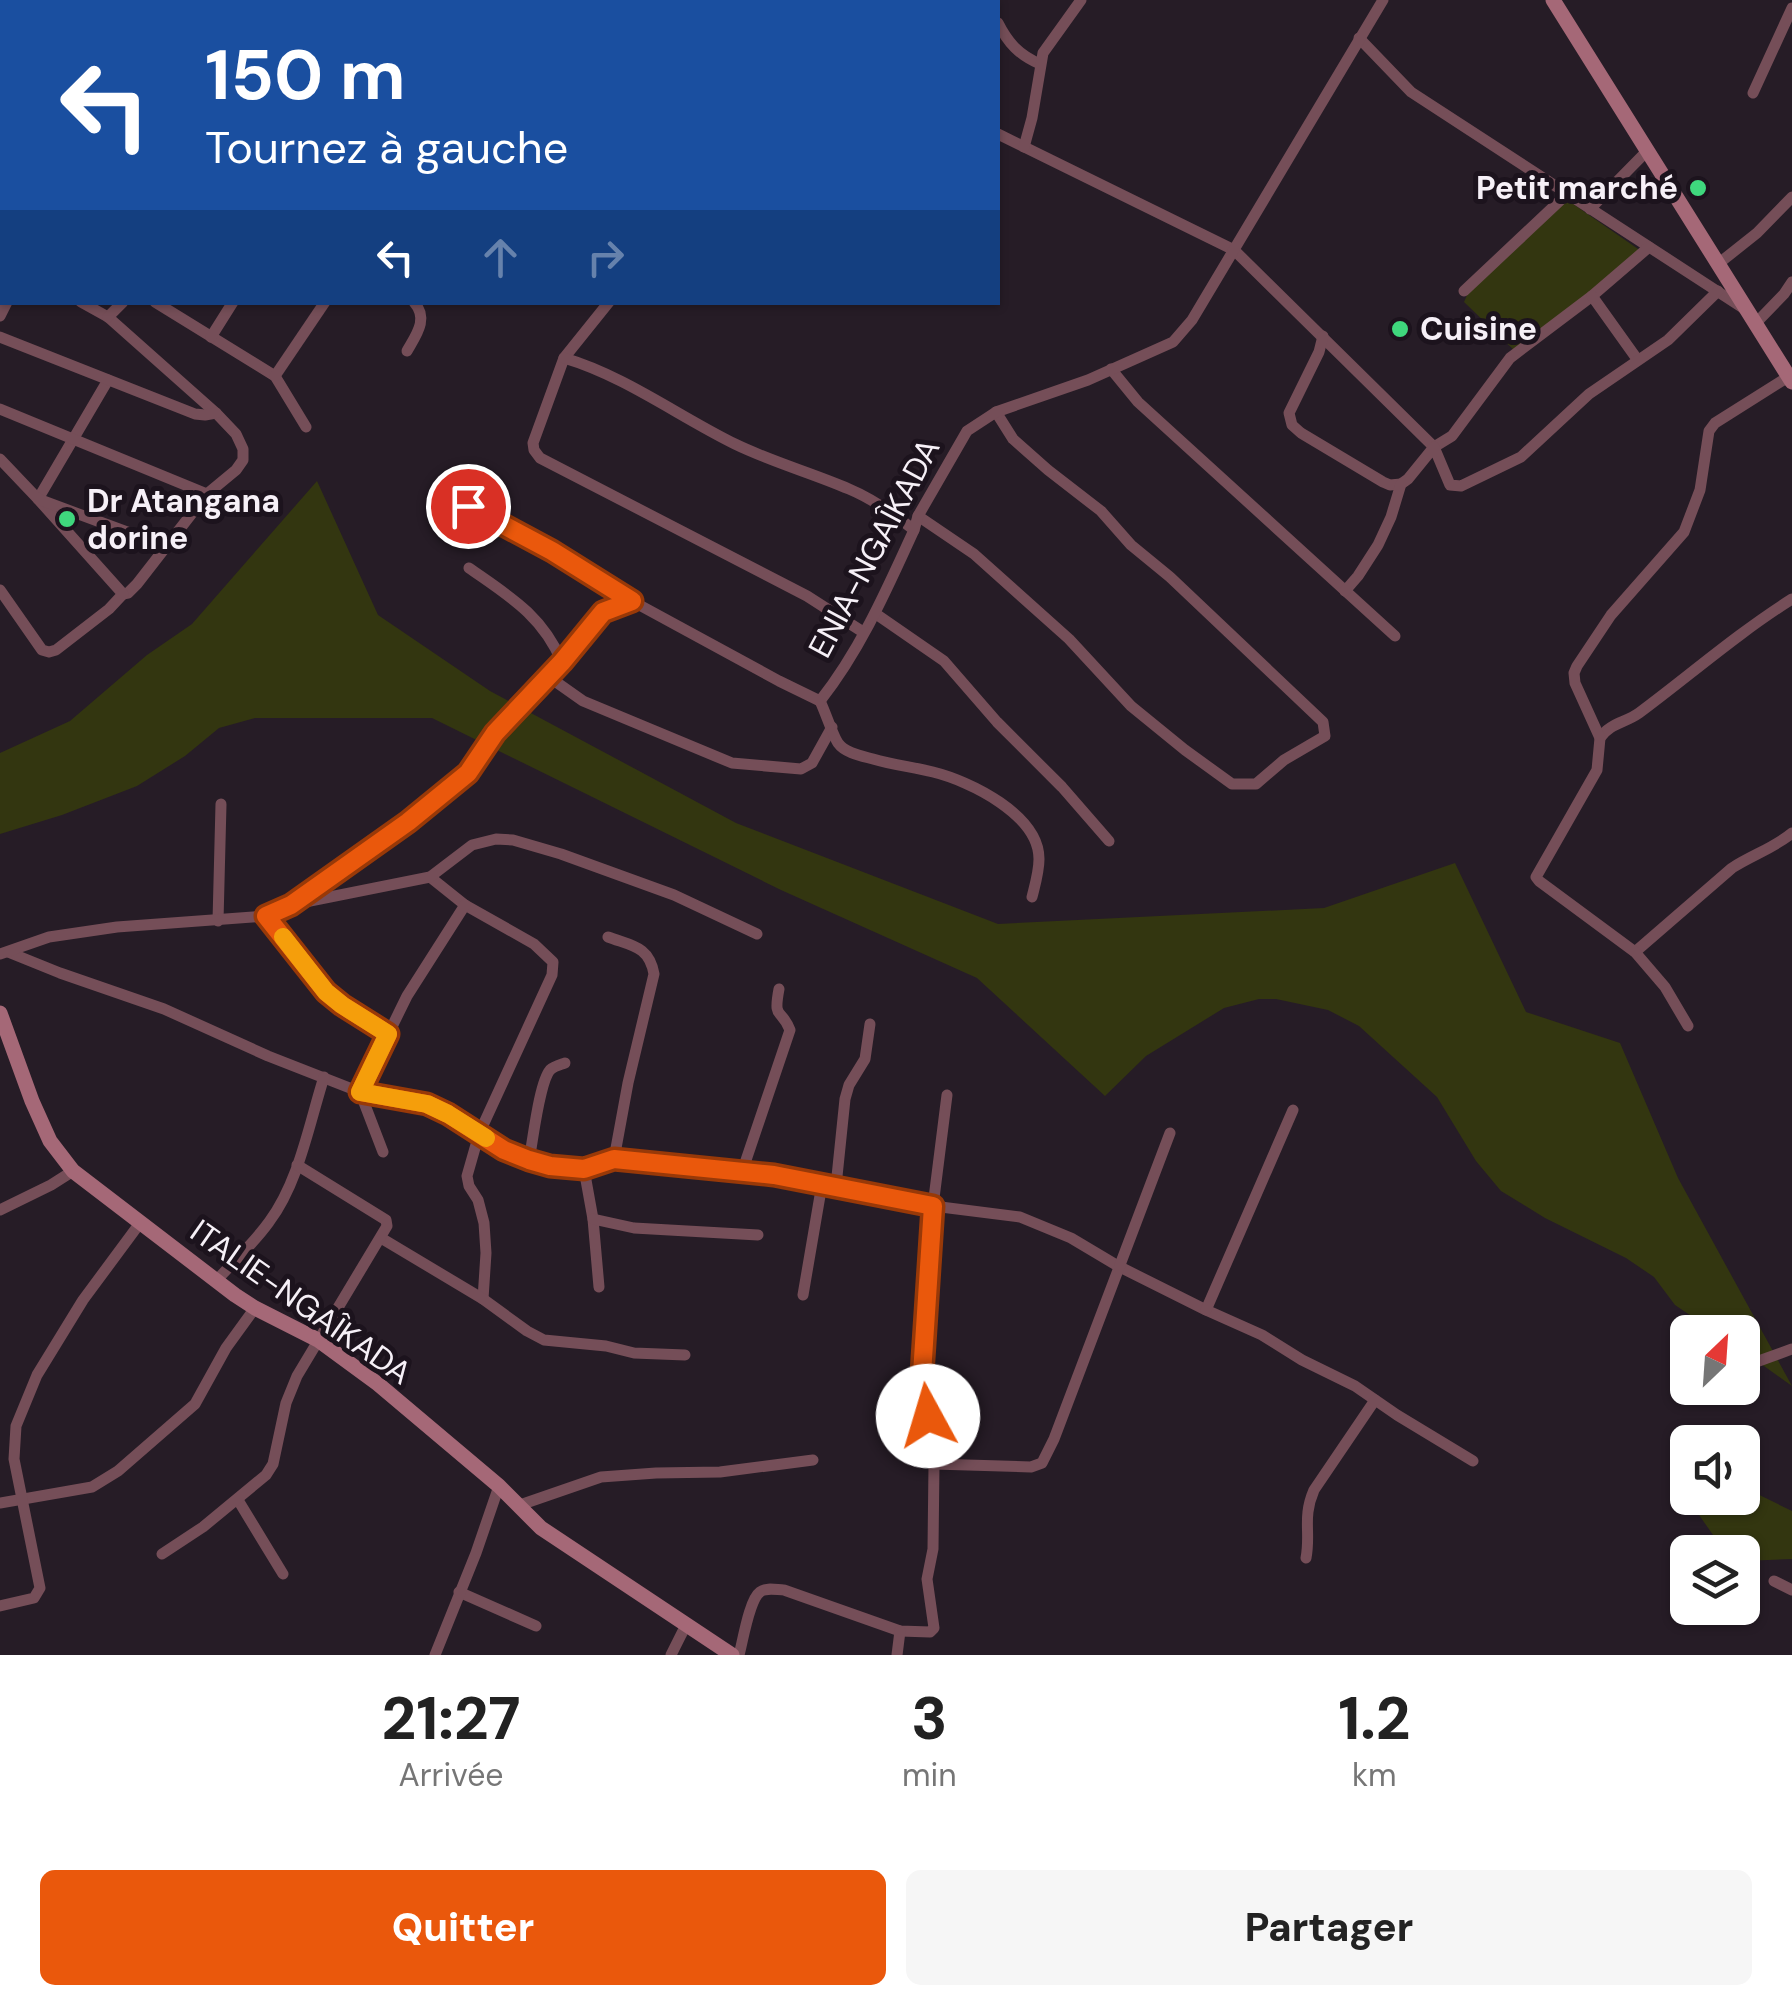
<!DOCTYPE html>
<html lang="fr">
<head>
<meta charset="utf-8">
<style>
  body { margin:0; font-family:"DM Sans",sans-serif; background:#f6f6f6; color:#222; height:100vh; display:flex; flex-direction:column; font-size:38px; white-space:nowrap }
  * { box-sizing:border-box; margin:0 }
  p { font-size:32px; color:#767676 }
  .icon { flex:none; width:55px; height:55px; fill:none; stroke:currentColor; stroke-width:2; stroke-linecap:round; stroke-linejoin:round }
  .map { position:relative; height:1655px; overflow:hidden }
  .drawer { display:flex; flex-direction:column; background:#fff; flex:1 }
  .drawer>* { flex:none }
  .guide { position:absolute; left:0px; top:0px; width:1000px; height:305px; box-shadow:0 2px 8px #0004; background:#1a4fa0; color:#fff; overflow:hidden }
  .needle { width:65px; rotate:25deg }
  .buttons { position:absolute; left:1670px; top:1315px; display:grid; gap:20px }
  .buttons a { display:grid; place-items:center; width:90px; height:90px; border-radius:15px; background:#fff; box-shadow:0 2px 8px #0004; font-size:50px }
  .pin { position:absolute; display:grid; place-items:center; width:85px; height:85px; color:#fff; margin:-42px; border:5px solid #fff; border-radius:50%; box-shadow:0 2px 10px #0007 }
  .me { position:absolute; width:110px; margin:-55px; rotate:354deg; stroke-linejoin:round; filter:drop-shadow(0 0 8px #0008) }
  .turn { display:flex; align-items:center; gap:35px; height:210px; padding:0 40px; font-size:45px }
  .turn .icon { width:130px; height:130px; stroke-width:2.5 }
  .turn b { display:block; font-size:70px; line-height:85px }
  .lanes { display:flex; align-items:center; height:95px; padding:0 40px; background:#0003; justify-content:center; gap:50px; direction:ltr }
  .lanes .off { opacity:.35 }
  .eta { display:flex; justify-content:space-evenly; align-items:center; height:170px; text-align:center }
  .eta b { font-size:60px; font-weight:800; line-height:70px }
  .cta { display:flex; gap:20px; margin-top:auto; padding:20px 40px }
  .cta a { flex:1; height:115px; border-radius:15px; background:#ea580c; color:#fff; font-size:40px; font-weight:800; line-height:115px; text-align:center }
  .cta a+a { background:#f6f6f6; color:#222 }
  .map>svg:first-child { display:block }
  .green { fill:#333610 }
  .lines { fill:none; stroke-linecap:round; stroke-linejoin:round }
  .street { stroke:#754e58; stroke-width:11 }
  .secondary { stroke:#a56877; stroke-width:15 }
  .route-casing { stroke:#983908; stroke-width:25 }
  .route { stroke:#ea580c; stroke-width:18 }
  .slow { stroke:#f59e0b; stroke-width:18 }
  .poi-dot { fill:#3fd77d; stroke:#1c131d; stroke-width:4 }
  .labels { text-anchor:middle; stroke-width:10; stroke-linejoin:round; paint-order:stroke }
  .poi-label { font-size:32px; font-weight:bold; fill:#f6f0f7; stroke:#1c131d; text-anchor:start }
  .street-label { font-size:32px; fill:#f6f0f7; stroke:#1c131d }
</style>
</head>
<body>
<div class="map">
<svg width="1792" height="1655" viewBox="0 0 1792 1655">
  <rect width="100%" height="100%" fill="#261c26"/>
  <g class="green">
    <polygon points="1563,197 1641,251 1517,353 1464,302 1474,279"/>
    <polygon points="317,481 378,615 490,691 736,823 998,924 1324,908 1455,863 1526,1012 1620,1043 1678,1178 1792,1386 1743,1351 1742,1332 1715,1332 1675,1305 1654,1277 1626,1258 1545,1218 1501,1191 1476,1161 1437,1097 1359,1026 1328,1010 1276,999 1259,999 1224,1008 1146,1056 1105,1096 977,978 781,890 432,718 255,718 219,728 185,756 137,786 62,815 0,834 0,753 70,721 147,655 192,624"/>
    <polygon points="1743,1487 1792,1511 1792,1559 1743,1561 1742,1552 1725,1552 1699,1515 1685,1507 1688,1498 1742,1498"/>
  </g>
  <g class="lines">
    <g class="street">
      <polyline points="7,0 7,2"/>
      <polyline points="128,0 130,2"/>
      <polyline points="231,0 236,2"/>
      <polyline points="493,0 496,2"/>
      <polyline points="984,0 985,2"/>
      <polyline points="22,2 26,0"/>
      <polyline points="85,2 88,0"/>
      <polyline points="286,2 288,0"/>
      <polyline points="394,2 395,0"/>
      <polyline points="948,2 953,0"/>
      <polyline points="0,16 2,14"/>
      <path d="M998 23C1008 43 1019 55 1040 64"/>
      <polyline points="1359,38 1411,92 1743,308"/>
      <polyline points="0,76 2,72"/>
      <polyline points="1753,93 1792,8"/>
      <polyline points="0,130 2,132"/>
      <polyline points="998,134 1234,250 1434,447 1452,436 1510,358 1592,296 1649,247"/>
      <polyline points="1024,147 1032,118 1043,53 1081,0"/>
      <polyline points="0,184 2,179"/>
      <polyline points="1590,209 1647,151"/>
      <polyline points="0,264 2,265"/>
      <polyline points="1718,264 1757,233 1792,197"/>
      <polyline points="1464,291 1567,194"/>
      <polyline points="1592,296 1637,359"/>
      <polyline points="81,302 108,317 216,413 236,434 243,449 243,460 236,470 207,494 137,584 128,593 123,594 38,499 108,380"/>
      <polyline points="155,302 275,376 306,427"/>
      <polyline points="609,302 564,358 533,443 534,450 540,458 807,596 863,632"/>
      <polyline points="0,316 7,302"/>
      <polyline points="108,317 123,302"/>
      <polyline points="1755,324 1784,294 1792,282"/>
      <polyline points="1323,336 1319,352 1289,413 1292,425 1301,433 1383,482 1390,485 1401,484"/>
      <polyline points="0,337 195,414 205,415 216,413"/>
      <polyline points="211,337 233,302"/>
      <path d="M407 351C416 335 429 319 414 302"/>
      <path d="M564 358C625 376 678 416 735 444 772 462 812 473 849 489 873 499 894 514 914 530"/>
      <polyline points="1111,369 1138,402 1395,636"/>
      <polyline points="275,376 325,302"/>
      <polyline points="0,409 207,494"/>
      <polyline points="0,459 38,499 165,546"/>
      <polyline points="439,491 552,551 632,601"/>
      <polyline points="918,516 974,554 1069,639 1131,706 1185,750 1232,784 1256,784 1284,760 1325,736 1323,722 1170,577 1131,545 1101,511 1048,470 1013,439 996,412"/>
      <path d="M469 568C509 596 542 615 562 662"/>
      <polyline points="0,590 42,650 49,652 56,650 109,609 123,594"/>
      <polyline points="1345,591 1358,576 1378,545 1391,517 1401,484 1408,479 1434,447 1450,485 1461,486 1521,457 1589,394 1668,340 1718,291"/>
      <polyline points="876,614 944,661 997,722 1062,787 1109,841"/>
      <polyline points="549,677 583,701 732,763 801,769 812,763 832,727"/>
      <path d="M820 701C825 711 833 736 838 743 845 753 862 756 873 759 893 765 913 767 933 772 970 781 1039 815 1039 859 1039 872 1035 885 1032 897"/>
      <path d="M1600 738C1610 723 1625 723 1639 713 1690 675 1738 633 1792 599"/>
      <polyline points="430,877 465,905 534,944 553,962 552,975 479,1134 467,1176 469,1186 478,1200 484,1223 486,1253 483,1299"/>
      <polyline points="295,904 430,877 472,845 496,839 513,840 561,854 674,895 757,934"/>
      <polyline points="266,916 326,991 342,1005 388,1034"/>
      <polyline points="218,921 221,804"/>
      <path d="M608 937C632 946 649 946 654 974L628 1083 614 1159"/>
      <polyline points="8,952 60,973 164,1009 268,1056 360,1092 427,1103 448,1114 504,1149 529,1160 550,1165 584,1169 614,1159 774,1175 933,1206 1020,1217 1071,1238 1118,1266 1206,1310 1262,1335 1302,1360 1355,1386 1397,1415 1473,1461"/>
      <path d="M1635 952 1732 868C1752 855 1774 848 1792 833"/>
      <path d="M0 954 49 937 117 927 266 916 291 905 408 822 468 773 495 733 562 662 603 612 632 601 779 681 820 701C861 649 887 589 914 530L918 516 967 431 996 412 1088 380 1173 342 1192 320 1383 0"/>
      <polyline points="1688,1026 1665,987 1635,952 1539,881 1536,877 1597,770 1600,738 1575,683 1574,673 1577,666 1611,615 1684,532 1700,490 1709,431 1715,423 1788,377"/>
      <polyline points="383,1152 360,1092 407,996 465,905"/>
      <path d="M529 1160C533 1141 539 1083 550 1070 554 1066 559 1065 565 1063"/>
      <polyline points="584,1169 593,1219 599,1287"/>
      <path d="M742 1172 790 1030C781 1007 773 1021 779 989"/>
      <polyline points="836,1186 845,1099 849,1085 865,1059 870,1024"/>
      <polyline points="0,1210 51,1185 73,1171"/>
      <polyline points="593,1219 634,1228 758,1235"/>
      <polyline points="381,1238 483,1299 527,1331 544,1340 606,1346 634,1353 685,1355"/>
      <path d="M217 1280C234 1261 254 1243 269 1222 299 1182 309 1124 324 1077"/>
      <polyline points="803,1295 822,1184"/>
      <polyline points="1206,1310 1293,1110"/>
      <polyline points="1756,1362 1792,1349"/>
      <polyline points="934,1464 1031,1467 1042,1463 1054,1439 1170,1133"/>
      <polyline points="238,1500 283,1574"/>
      <polyline points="0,1503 92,1487 118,1471 195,1404 226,1348 255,1308"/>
      <polyline points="517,1506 601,1477 656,1473 720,1472 813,1460"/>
      <polyline points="162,1554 203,1527 266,1475 273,1464 286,1403 297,1376 387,1226 386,1220 297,1165"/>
      <path d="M1306 1558C1311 1532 1302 1518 1314 1490L1375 1400"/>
      <polyline points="1774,1581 1792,1590"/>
      <polyline points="459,1592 536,1626"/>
      <polyline points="0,1606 34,1598 40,1588 14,1459 16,1426 37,1375 83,1300 140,1223"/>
      <polyline points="435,1655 476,1553 499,1486"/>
      <polyline points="671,1655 686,1625"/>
      <path d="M739 1655C743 1641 749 1600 760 1592 766 1587 777 1590 784 1590L900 1631 930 1632 934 1628 927 1579 933 1549 934 1464 922 1374 933 1206 947 1095"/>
      <polyline points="897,1655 900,1631"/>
    </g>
    <g class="secondary">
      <polyline points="1553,0 1792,382"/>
      <polyline points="0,1013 32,1101 50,1141 73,1171 235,1295 255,1308 318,1340 378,1384 499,1486 541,1528 732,1655"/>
    </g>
  </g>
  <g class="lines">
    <g class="route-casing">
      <polyline id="route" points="468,506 552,551 632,601 603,612 562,662 495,733 468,773 408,822 291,905 266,916 326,992 342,1005 388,1034 360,1092 427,1104 448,1114 504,1150 529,1160 550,1166 584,1169 614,1159 774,1175 933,1206 922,1374 928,1416"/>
    </g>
    <use href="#route" class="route"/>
    <polyline class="slow" points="283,937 326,992 342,1005 388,1034 360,1092 427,1104 448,1114 486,1138"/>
  </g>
  <g class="poi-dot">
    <circle cx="1698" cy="188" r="10"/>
    <circle cx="1400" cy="329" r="10"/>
    <circle cx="67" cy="519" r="10"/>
  </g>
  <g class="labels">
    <g class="poi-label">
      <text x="1678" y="199" text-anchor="end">Petit marché</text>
      <text x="1420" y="340">Cuisine</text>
      <text x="87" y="512">Dr Atangana<tspan x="87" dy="37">dorine</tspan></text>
    </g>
    <g class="street-label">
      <text transform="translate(874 548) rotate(-62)" y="11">ENIA-NGAÎKADA</text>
      <text transform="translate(301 1302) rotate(35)" y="11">ITALIE-NGAÎKADA</text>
    </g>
  </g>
</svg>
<div class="buttons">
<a><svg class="needle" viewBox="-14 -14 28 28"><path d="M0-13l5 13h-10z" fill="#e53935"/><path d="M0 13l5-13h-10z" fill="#767676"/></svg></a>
<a><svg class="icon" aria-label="sound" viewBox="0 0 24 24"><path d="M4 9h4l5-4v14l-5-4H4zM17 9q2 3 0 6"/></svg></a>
<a><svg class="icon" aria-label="layers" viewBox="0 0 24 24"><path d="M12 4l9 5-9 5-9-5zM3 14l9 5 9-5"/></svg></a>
</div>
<div class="pin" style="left:468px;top:506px;background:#d93025"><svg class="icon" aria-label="arrive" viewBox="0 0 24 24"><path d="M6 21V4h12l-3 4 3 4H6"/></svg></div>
<svg class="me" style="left:928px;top:1416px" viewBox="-20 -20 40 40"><circle r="19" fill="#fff"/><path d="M0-13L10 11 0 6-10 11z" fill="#ea580c"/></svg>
<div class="guide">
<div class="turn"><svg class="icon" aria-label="left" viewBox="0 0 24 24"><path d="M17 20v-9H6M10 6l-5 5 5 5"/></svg><div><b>150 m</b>Tournez à gauche</div></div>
<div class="lanes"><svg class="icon" aria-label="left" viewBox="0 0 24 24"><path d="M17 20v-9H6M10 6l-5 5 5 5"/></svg><svg class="icon off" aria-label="ahead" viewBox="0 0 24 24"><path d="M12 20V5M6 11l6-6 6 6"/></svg><svg class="icon off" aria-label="right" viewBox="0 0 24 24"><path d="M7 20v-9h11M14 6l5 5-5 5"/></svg></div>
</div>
</div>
<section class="drawer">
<div class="eta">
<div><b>21:27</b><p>Arrivée</p></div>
<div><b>3</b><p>min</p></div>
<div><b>1.2</b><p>km</p></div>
</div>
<div class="cta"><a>Quitter</a><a>Partager</a></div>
</section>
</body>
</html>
